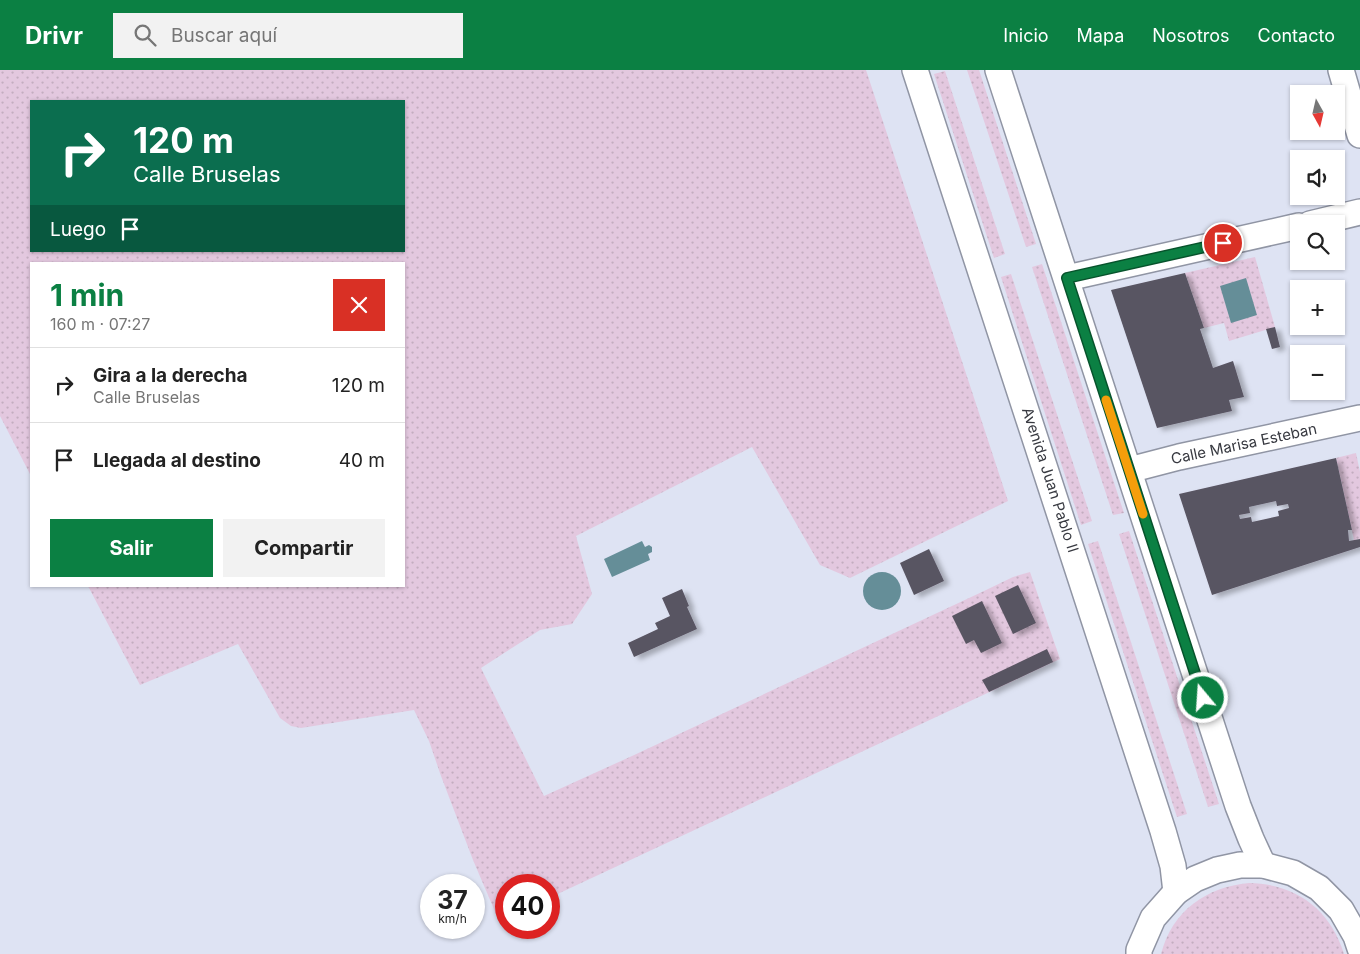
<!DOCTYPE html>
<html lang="es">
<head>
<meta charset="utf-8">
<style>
  body { margin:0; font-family:Inter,sans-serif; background:#f2f2f2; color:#222; height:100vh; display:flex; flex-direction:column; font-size:19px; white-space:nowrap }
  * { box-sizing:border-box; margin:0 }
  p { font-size:16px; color:#767676 }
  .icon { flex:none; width:28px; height:28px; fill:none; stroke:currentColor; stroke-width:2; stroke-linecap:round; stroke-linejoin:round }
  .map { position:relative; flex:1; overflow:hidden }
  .details { position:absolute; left:30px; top:192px; width:375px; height:325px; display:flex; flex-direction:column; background:#fff; border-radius:0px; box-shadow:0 1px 4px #0004 }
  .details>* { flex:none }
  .guide { position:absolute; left:30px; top:30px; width:375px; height:152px; border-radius:0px; box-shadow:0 1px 4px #0004; background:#0b6e4f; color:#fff; overflow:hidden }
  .needle { width:32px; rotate:172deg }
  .controls { position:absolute; left:1290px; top:15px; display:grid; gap:10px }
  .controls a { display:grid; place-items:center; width:55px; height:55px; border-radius:0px; background:#fff; box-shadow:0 1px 4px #0004; font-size:25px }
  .speed { position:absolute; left:420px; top:804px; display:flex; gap:10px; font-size:25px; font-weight:700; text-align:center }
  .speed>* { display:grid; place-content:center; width:65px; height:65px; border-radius:50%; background:#fff; box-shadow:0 1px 4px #0004; line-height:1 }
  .speed small { font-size:12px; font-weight:400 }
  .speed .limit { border:8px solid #d22; background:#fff; color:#111 }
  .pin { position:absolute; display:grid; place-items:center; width:42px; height:42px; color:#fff; margin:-21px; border:2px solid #fff; border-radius:50%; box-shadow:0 1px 5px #0007 }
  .me { position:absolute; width:55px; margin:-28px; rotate:342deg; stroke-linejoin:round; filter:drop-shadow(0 0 4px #0008) }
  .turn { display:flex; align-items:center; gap:18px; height:105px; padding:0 20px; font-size:22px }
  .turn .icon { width:65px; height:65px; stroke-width:2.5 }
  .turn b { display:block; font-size:35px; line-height:42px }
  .then { display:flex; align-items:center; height:48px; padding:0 20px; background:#0003; gap:10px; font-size:19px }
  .round { display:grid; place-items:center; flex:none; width:52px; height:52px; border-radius:0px; background:#f2f2f2 }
  .summary { display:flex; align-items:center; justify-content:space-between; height:85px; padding:0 20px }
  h1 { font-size:30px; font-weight:700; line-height:38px; color:#0b8043 }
  .button { display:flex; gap:10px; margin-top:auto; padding:10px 20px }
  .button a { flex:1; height:58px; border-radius:0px; background:#0b8043; color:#fff; font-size:20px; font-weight:700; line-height:58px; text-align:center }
  .button a+a { background:#f2f2f2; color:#222 }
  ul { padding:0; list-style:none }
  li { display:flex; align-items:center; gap:15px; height:75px; padding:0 20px; border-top:1px solid #e0e0e0 }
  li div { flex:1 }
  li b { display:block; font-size:19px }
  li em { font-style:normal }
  header { display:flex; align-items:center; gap:30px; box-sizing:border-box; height:70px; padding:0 25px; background:#0b8043; color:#fff }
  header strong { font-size:24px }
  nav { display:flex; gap:28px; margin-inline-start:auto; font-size:18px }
  .search { width:350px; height:45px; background:#f2f2f2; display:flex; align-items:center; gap:12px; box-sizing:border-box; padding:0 18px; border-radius:0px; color:#767676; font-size:19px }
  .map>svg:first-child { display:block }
  .grass { fill:url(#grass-dots); fill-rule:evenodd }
  .water { fill:#658e98 }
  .building { fill:#595462; fill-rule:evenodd; filter:url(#shadow) }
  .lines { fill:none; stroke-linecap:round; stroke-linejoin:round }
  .minor-casing { stroke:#9095a4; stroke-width:28 }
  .minor { stroke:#fff; stroke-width:25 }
  .route-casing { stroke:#07532c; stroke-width:12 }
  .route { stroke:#0b8043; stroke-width:9 }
  .slow { stroke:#f59e0b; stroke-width:9 }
  .labels { text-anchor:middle; stroke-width:5; stroke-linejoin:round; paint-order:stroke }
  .street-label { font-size:15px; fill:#373940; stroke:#fff }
</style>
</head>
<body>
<header>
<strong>Drivr</strong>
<div class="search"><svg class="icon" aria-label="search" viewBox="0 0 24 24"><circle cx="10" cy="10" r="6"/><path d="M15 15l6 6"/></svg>Buscar aquí</div>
<nav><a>Inicio</a><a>Mapa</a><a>Nosotros</a><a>Contacto</a></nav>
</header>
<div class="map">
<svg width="1360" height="884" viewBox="0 0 1360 884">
  <defs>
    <pattern id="grass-dots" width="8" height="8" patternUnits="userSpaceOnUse" patternTransform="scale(1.25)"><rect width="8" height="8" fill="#e3c8df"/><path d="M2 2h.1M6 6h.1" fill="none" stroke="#c3adc0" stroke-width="1.8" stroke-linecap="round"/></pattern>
    <filter id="shadow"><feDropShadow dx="5.5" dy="3" stdDeviation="2.5" flood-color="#0004"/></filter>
  </defs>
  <rect width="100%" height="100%" fill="#dee3f3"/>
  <g class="grass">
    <path d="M0 0H866L1008 431 850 508 820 495 752 377 576 466 592 524 572 554 540 560 481 598 544 726 632 686 984 521 1013 507 1030 502 1060 589 549 828V815H506V848L499 851 473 790 441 706 429 671 414 640 301 658 291 656 280 648 238 574 140 615 88 516H404V194H31V406L0 346ZM31 31H404V181H31Z"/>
    <polygon points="967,0 979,0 1036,174 1026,177"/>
    <polygon points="945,1 1005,184 994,188 934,4"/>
    <polygon points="1255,187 1275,257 1229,271 1224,253 1204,258 1185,203"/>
    <polygon points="1042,194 1124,443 1113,445 1032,197"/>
    <polygon points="1011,204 1092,451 1081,455 1001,207"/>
    <polygon points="1356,383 1360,402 1360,469 1354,470 1336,388"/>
    <polygon points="1129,461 1219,734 1208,737 1119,464"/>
    <polygon points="1098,471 1187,744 1177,747 1088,474"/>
    <path d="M1249 813C1296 814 1330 839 1344 884H1161C1172 841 1206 817 1249 813Z"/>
  </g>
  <g class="water">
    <polygon points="1246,208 1257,245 1231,253 1220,216"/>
    <polygon points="642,471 645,477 649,475 652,477 652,482 648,484 650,490 612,507 604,489"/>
    <circle cx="882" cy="521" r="19"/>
  </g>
  <g class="building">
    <polygon points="1185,203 1204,258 1200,259 1213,298 1233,291 1244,327 1229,330 1232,341 1157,358 1111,220"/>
    <polygon points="1275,257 1280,277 1272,279 1266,259"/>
    <path d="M1336 388 1352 460H1348L1349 471 1360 469V477L1212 525 1179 424ZM1276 431 1277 436 1288 434 1289 438 1278 441 1279 446 1252 452 1251 447 1240 449 1239 445 1250 443 1249 437Z"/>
    <polygon points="929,479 944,511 914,525 900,493"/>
    <polygon points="1018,515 1036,553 1013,564 995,526"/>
    <polygon points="682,519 689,536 687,537 697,559 634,587 628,573 658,559 655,553 670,546 662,528"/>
    <polygon points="982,531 1002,573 981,583 974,570 966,574 952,546"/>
    <polygon points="1047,579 1053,592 989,622 982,610"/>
  </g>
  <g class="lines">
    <g class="minor-casing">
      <g id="minor">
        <polyline points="915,0 1163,761 1173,796 1176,822"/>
        <polyline points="998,0 1238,736 1251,769 1263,795"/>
        <polyline points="1341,0 1360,65"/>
        <polyline points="1310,154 1360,142"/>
        <polyline points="1067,208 1299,156"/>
        <polyline points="1129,400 1179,387 1360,348"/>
        <polyline points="1139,884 1139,880 1153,848 1176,822 1195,809 1217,800 1240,795 1263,795 1293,803 1319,818 1341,840 1356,866 1360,878"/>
      </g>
    </g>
    <use href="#minor" class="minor"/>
  </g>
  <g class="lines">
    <g class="route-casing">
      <polyline id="route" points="1203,628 1067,208 1223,173"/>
    </g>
    <use href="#route" class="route"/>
    <polyline class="slow" points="1106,330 1143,444"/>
  </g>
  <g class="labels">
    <g class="street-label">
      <text transform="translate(1244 374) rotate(-12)" y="5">Calle Marisa Esteban</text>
      <text transform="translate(1050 410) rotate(72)" y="5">Avenida Juan Pablo II</text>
    </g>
  </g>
</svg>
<div class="controls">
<a><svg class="needle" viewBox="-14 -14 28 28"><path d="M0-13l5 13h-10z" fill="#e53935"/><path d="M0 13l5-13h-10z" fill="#767676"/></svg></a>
<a><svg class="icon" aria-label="sound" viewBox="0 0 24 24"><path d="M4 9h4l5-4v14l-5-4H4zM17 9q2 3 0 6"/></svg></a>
<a><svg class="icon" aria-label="search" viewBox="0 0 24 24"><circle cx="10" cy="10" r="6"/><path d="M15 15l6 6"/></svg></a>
<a>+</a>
<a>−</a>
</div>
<div class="speed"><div>37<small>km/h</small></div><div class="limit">40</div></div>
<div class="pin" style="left:1223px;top:173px;background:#d93025"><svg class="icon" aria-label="arrive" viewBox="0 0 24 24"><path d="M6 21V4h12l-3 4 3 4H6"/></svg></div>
<svg class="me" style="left:1203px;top:628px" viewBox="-20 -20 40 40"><circle r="17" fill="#0b8043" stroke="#fff" stroke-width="3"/><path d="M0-11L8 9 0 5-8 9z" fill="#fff"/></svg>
<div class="guide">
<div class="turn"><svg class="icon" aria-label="right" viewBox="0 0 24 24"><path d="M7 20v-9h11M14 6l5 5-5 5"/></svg><div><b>120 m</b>Calle Bruselas</div></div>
<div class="then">Luego<svg class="icon" aria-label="arrive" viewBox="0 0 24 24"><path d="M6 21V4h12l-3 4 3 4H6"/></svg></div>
</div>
<section class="details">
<div class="summary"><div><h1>1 min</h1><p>160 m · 07:27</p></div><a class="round" style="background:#d93025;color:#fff"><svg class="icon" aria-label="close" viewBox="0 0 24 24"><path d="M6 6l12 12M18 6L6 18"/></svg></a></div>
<ul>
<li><svg class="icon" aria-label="right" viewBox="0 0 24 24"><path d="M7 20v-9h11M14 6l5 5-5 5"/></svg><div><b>Gira a la derecha</b><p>Calle Bruselas</p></div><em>120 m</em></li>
<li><svg class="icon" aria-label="arrive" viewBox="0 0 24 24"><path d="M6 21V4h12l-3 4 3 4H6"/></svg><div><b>Llegada al destino</b></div><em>40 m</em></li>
</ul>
<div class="button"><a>Salir</a><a>Compartir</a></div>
</section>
</div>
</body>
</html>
